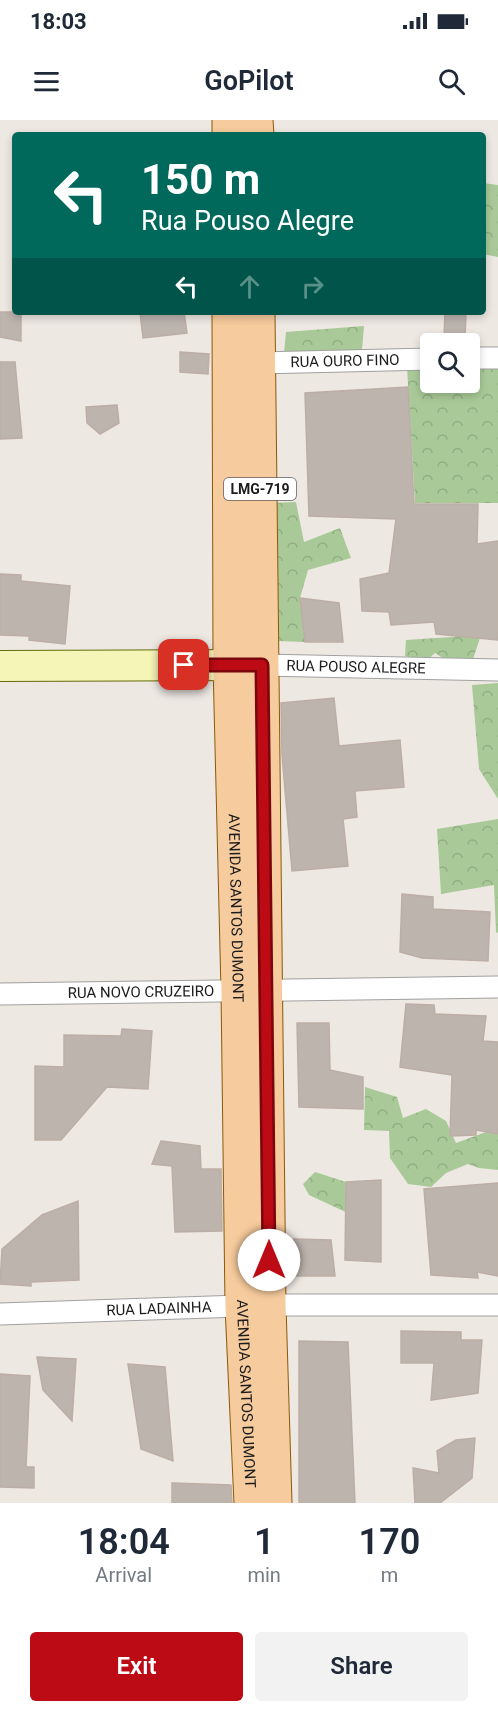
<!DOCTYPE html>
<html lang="en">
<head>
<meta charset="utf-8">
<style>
  body { margin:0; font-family:Roboto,sans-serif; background:#f2f2f3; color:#1f2937; height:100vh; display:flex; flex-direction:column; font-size:22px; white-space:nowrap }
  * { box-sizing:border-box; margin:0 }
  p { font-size:20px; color:#747a83 }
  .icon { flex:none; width:33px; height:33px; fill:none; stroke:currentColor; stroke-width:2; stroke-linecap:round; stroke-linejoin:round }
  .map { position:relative; height:1383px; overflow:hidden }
  .sheet { display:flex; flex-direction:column; background:#fff; flex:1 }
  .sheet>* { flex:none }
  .guide { position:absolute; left:12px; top:12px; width:474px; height:183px; border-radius:6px; box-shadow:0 3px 9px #0003; background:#00695c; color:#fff; overflow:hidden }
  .controls { position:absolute; left:420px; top:213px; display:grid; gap:12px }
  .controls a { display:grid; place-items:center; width:60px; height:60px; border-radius:6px; background:#fff; box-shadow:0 3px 9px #0003; font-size:30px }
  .pin { position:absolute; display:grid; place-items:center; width:51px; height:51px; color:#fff; margin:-26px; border-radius:12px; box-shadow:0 3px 9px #0006 }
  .me { position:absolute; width:66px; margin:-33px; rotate:0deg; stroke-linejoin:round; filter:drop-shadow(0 0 4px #0008) }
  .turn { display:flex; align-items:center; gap:21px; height:126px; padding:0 30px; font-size:27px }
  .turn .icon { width:78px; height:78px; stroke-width:2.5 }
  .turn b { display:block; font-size:42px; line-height:51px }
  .lanes { display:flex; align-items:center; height:57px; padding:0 30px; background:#0003; justify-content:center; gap:30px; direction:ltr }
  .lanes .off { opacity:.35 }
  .eta { display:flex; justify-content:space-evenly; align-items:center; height:102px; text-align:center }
  .eta b { font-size:36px; font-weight:600; line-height:42px }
  .primary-button { display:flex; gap:12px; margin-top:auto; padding:12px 30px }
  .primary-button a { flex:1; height:69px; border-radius:6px; background:#bc0b14; color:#fff; font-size:24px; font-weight:600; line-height:69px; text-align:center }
  .primary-button a+a { background:#f2f2f3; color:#1f2937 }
  .status { display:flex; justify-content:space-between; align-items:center; height:42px; padding:0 30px; background:#fff; direction:ltr }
  .status svg { height:16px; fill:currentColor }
  header { display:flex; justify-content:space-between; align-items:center; height:78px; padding:0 30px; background:#fff; font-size:27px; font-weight:600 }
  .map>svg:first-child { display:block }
  .forest { fill:url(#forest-crowns) }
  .building { fill:#bdb4ae; stroke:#bdaea5; stroke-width:1.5 }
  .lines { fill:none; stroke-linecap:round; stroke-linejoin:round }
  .minor-casing { stroke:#a0a0a0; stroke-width:23 }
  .secondary-casing { stroke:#656b0a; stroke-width:32 }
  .primary-casing { stroke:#8b5908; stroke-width:35 }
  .minor { stroke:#fff; stroke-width:21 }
  .secondary { stroke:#f5f5b7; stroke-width:30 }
  .primary { stroke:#f6cb9d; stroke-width:33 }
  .route-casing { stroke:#7a070d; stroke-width:15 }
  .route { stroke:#bc0b14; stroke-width:10 }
  .labels { text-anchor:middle; stroke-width:6; stroke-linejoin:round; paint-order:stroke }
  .shield { fill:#fff; stroke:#606060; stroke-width:1.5 }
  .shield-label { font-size:14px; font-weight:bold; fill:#1c1c1c }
  .street-label { font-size:15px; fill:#1c1c1c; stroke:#fff }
</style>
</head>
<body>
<div class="status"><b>18:03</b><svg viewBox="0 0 49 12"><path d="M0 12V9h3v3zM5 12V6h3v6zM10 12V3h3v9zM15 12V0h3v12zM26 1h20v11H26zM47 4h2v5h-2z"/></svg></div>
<header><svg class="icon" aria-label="menu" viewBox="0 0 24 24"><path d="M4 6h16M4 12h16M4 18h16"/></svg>GoPilot<svg class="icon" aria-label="search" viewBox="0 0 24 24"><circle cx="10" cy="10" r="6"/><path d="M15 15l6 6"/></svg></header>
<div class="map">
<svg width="498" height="1383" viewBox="0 0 498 1383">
  <defs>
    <pattern id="forest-crowns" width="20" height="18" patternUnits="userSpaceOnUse" patternTransform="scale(1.5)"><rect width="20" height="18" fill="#a9ca98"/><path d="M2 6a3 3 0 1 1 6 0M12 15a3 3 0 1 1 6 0" fill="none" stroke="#91ad82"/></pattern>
  </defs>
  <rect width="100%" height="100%" fill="#ede8e2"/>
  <g class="forest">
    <polygon points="483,63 498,65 498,137 483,134"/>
    <polygon points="364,206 361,241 284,233 286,212"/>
    <polygon points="498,245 498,383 415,383 407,247 430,246 430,262 470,262 470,246"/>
    <polygon points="296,382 304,422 340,408 351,438 308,450 300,478 305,522 277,521 271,383"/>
    <polygon points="481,515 473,539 446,540 435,533 425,542 405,536 406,520"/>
    <polygon points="498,563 498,679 479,649 472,565"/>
    <polygon points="498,699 498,813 496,812 494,765 441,774 437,709"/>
    <polygon points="365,967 397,977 403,998 426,989 446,1001 456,1023 486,1012 498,1014 498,1050 479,1048 468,1044 446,1053 431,1067 408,1064 390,1038 389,1011 364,1010"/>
    <polygon points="315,1052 346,1062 358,1075 352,1095 309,1075 303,1064"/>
  </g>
  <g class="building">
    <polygon points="0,192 21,192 21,221 0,217"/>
    <polygon points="140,192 184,192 187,213 143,218"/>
    <polygon points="445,192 466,192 465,220 444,217"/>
    <polygon points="180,232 209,234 208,254 180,252"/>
    <polygon points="0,242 15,242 22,318 0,319"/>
    <polygon points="408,267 414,384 478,384 477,424 498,421 498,520 436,514 434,502 391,505 389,492 362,491 360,459 389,453 396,399 309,396 305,273"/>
    <polygon points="117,285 119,303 100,314 87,303 86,287"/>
    <polygon points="0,454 21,455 21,461 70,466 65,524 29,520 29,516 0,515"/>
    <polygon points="300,478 339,483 343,522 305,522"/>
    <polygon points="334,578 339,626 400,620 404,667 355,671 357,697 343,699 348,746 292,751 282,635 281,583"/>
    <polygon points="402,774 433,777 433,789 490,792 488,841 422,838 400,832"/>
    <polygon points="406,884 434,885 435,894 486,896 483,921 498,922 498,1014 476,1010 476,1015 450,1016 452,955 400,947"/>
    <polygon points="297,903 329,903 330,950 363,957 363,989 299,987"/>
    <polygon points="122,909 152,911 148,969 107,967 61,1020 35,1020 35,946 64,947 64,915 121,916"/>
    <polygon points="161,1021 200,1026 201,1049 221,1049 222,1111 175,1112 172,1046 152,1044"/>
    <polygon points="381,1060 381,1142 345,1140 346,1062"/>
    <polygon points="498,1063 498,1156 477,1152 478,1158 431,1155 424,1069"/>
    <polygon points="78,1081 79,1160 31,1162 31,1166 0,1164 2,1129 42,1095"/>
    <polygon points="294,1119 331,1120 335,1156 293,1156"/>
    <polygon points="401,1211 461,1212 461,1220 482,1220 478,1273 431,1280 434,1243 401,1243"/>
    <polygon points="299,1221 348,1222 355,1383 299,1383"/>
    <polygon points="37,1237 76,1239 72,1301 43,1270"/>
    <polygon points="128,1244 165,1247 173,1341 141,1329"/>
    <polygon points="0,1254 30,1256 26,1347 34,1347 34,1368 0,1367"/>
    <polygon points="475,1318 472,1358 440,1383 415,1383 413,1348 439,1353 437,1331 456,1320"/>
    <polygon points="172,1363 231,1365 232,1383 172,1383"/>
  </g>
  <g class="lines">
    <g class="minor-casing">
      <g id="minor">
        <polyline points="470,238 498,238"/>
        <path id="s1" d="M258 243 430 239"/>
        <path id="s2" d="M262 545 498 550"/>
        <path id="s3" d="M0 874 498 867"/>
        <path id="s4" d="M0 1194 269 1185H498"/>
      </g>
    </g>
    <g class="secondary-casing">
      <polyline id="secondary" points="0,546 255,545"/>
    </g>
    <g class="primary-casing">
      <g id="primary">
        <polyline points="229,0 229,15"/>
        <polyline points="256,0 257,15"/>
        <path id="s5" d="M229 192 230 545 238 870 242 1186 251 1383"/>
        <polyline points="258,192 269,1185 275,1383"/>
      </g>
    </g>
    <use href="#minor" class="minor"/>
    <use href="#secondary" class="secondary"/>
    <use href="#primary" class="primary"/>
  </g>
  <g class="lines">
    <g class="route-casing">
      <polyline id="route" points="184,545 262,545 269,1140"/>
    </g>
    <use href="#route" class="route"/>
  </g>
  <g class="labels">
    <rect class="shield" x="224" y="358" width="72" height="22" rx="4.5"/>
    <g class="shield-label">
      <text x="260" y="374">LMG-719</text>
    </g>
    <g class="street-label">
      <text dy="5" stroke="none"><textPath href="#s1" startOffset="87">RUA OURO FINO</textPath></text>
      <text dy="5" stroke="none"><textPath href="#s2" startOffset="94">RUA POUSO ALEGRE</textPath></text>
      <text dy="5" stroke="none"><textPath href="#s5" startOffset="596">AVENIDA SANTOS DUMONT</textPath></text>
      <text dy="5" stroke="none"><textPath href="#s3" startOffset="141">RUA NOVO CRUZEIRO</textPath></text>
      <text dy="5" stroke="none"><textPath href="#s4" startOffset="159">RUA LADAINHA</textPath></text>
      <text dy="5" stroke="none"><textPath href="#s5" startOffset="1082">AVENIDA SANTOS DUMONT</textPath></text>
    </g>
  </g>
</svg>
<div class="controls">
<a><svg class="icon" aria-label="search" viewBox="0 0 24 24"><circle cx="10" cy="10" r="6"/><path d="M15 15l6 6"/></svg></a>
</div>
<div class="pin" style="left:184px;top:545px;background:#d93025"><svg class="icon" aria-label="arrive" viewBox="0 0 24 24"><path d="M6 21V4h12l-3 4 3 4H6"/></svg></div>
<svg class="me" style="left:269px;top:1140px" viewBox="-20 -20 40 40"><circle r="19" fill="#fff"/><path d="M0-13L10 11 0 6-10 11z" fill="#bc0b14"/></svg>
<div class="guide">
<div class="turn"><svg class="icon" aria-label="left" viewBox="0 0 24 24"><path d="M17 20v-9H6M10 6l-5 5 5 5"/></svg><div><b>150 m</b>Rua Pouso Alegre</div></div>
<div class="lanes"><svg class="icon" aria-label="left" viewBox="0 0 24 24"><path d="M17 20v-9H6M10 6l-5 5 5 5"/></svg><svg class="icon off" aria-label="ahead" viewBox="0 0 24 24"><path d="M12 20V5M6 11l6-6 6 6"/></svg><svg class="icon off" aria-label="right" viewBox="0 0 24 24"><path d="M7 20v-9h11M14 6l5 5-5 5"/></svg></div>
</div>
</div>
<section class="sheet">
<div class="eta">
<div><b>18:04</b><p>Arrival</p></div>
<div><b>1</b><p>min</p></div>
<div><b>170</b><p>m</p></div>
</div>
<div class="primary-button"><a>Exit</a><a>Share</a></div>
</section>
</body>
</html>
